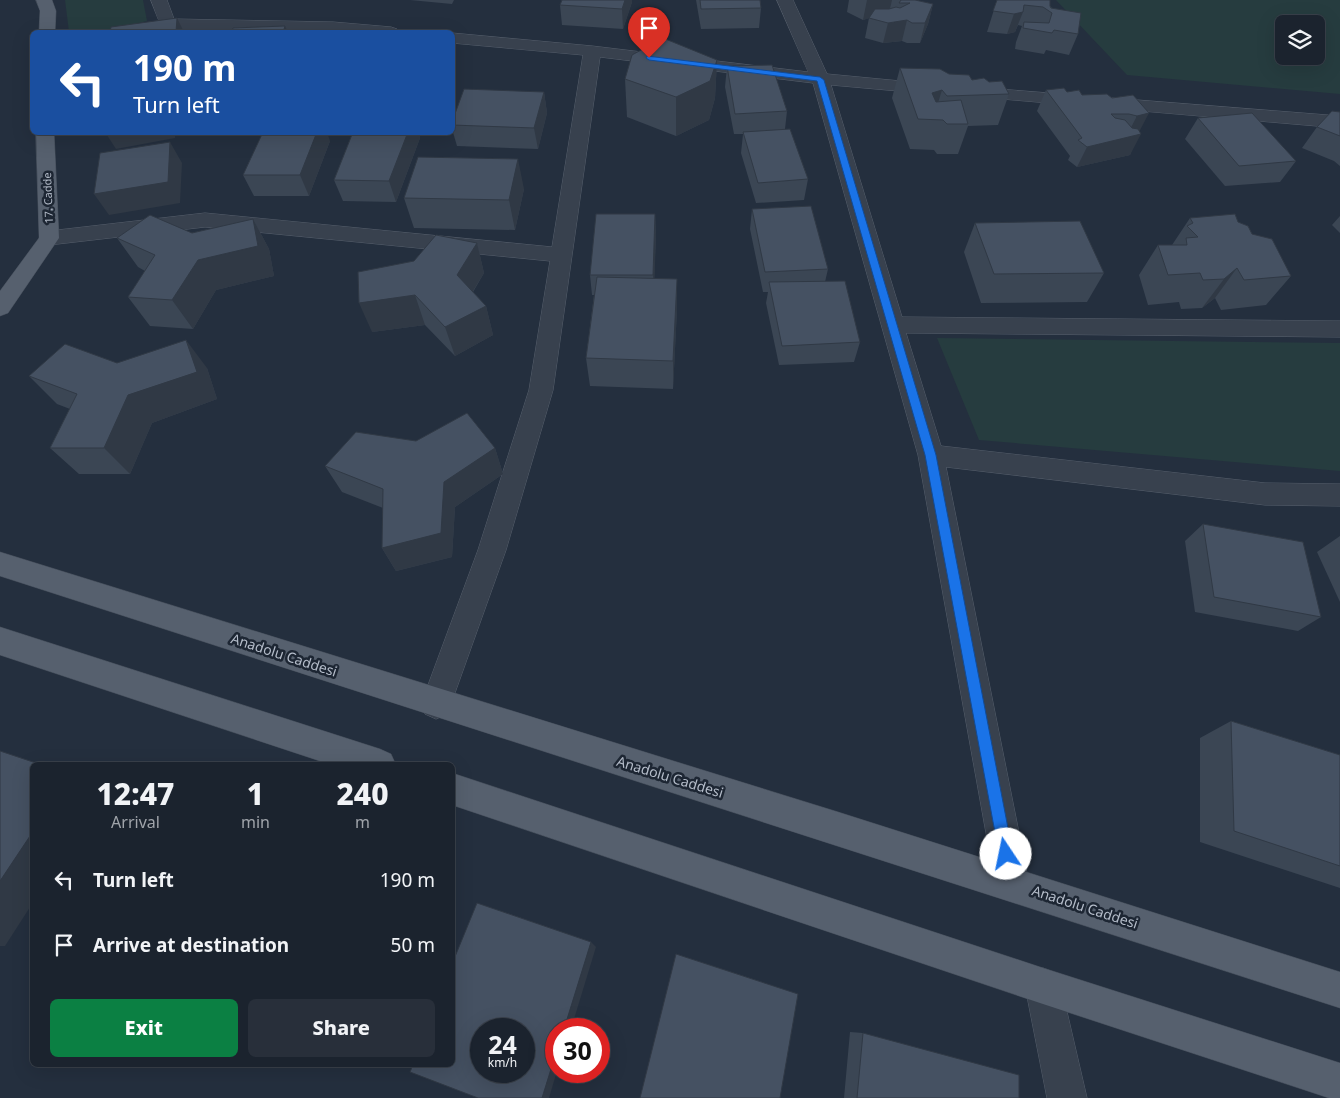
<!DOCTYPE html>
<html lang="en">
<head>
<meta charset="utf-8">
<style>
  body { margin:0; font-family:"Noto Sans",sans-serif; background:#282f3a; color:#f1f3f6; height:100vh; display:flex; flex-direction:column; font-size:19px; white-space:nowrap }
  * { box-sizing:border-box; margin:0 }
  p { font-size:16px; color:#a0a4aa }
  .icon { flex:none; width:28px; height:28px; fill:none; stroke:currentColor; stroke-width:2; stroke-linecap:round; stroke-linejoin:round }
  .map { position:relative; flex:1; overflow:hidden }
  .details { position:absolute; left:30px; top:762px; width:425px; height:305px; display:flex; flex-direction:column; background:#1b232e; border-radius:8px; box-shadow:0 5px 20px #0002,0 0 0 1px #39404a }
  .details>* { flex:none }
  .guide { position:absolute; left:30px; top:30px; width:425px; height:105px; border-radius:8px; box-shadow:0 5px 20px #0002,0 0 0 1px #39404a; background:#1a4fa0; color:#fff; overflow:hidden }
  .buttons { position:absolute; left:1275px; top:15px; display:grid; gap:10px }
  .buttons a { display:grid; place-items:center; width:50px; height:50px; border-radius:8px; background:#1b232e; box-shadow:0 5px 20px #0002,0 0 0 1px #39404a; font-size:25px }
  .speed { position:absolute; left:470px; top:1018px; display:flex; gap:10px; font-size:25px; font-weight:700; text-align:center }
  .speed>* { display:grid; place-content:center; width:65px; height:65px; border-radius:50%; background:#1b232e; box-shadow:0 5px 20px #0002,0 0 0 1px #39404a; line-height:1 }
  .speed small { font-size:12px; font-weight:400 }
  .speed .limit { border:8px solid #d22; background:#fff; color:#111 }
  .pin { position:absolute; display:grid; place-items:center; width:42px; height:42px; color:#fff; margin:-51px -21px; border-radius:50% 50% 50% 0; rotate:-45deg; box-shadow:0 0 5px #0007 }
  .pin .icon { rotate:45deg }
  .me { position:absolute; width:55px; margin:-28px; rotate:349deg; stroke-linejoin:round; filter:drop-shadow(0 0 4px #0008) }
  .turn { display:flex; align-items:center; gap:18px; height:105px; padding:0 20px; font-size:22px }
  .turn .icon { width:65px; height:65px; stroke-width:2.5 }
  .turn b { display:block; font-size:35px; line-height:42px }
  .eta { display:flex; justify-content:space-evenly; align-items:center; height:85px; text-align:center }
  .eta b { font-size:30px; font-weight:800; line-height:35px }
  .cta { display:flex; gap:10px; margin-top:auto; padding:10px 20px }
  .cta a { flex:1; height:58px; border-radius:8px; background:#0b8043; color:#fff; font-size:20px; font-weight:800; line-height:58px; text-align:center }
  .cta a+a { background:#282f3a; color:#f1f3f6 }
  ul { padding:0; list-style:none }
  li { display:flex; align-items:center; gap:15px; height:65px; padding:0 20px }
  li div { flex:1 }
  li b { display:block; font-size:19px }
  li em { font-style:normal }
  .map>svg:first-child { display:block }
  .green { fill:#263c3f; fill-rule:evenodd }
  .lines { fill:none; stroke-linecap:round; stroke-linejoin:round }
  .minor-casing { stroke:#565f6c; stroke-width:1 }
  .major-casing { stroke:#414a57; stroke-width:1 }
  .minor { fill:#38414e; fill-rule:evenodd }
  .major { fill:#56606e; fill-rule:evenodd }
  .wall { fill:#3b4654 }
  .shaded-wall { fill:#303945 }
  .building { fill:#455162; stroke:#303945; fill-rule:evenodd }
  .route { fill:#1a73e8; stroke:#114b97 }
  .labels { text-anchor:middle; stroke-width:5; stroke-linejoin:round; paint-order:stroke }
  .far-street-label { font-size:11px; fill:#b4bcc9; stroke:#1d2633 }
  .street-label { font-size:14px; fill:#b4bcc9; stroke:#1d2633 }
</style>
</head>
<body>
<div class="map">
<svg width="1340" height="1098" viewBox="0 0 1340 1098">
  <rect width="100%" height="100%" fill="#242f3e"/>
  <g class="green">
    <polygon points="65,0 143,0 147,21 102,32 69,32"/>
    <path d="M1056 0H1340V94L1127 75ZM1284 24H1316V56H1284Z"/>
    <polygon points="937,338 1340,343 1340,471 979,440"/>
  </g>
  <g class="lines">
    <g class="minor-casing">
      <g id="minor">
        <polygon points="151,0 167,0 174,19 333,22 391,27 397,29 399,32 169,29 157,32 133,32 135,29 159,22"/>
        <polygon points="777,0 793,0 827,74 932,84 938,85 941,89 938,93 932,94 831,85 902,317 1340,321 1340,337 906,333 941,446 1265,483 1340,484 1340,506 1265,505 946,467 1029,883 1024,895 1012,900 1000,895 995,883 918,455 813,83 600,57 553,390 506,550 451,704 447,714 436,719 425,714 421,704 478,550 529,390 550,261 205,227 49,245 42,243 39,238 42,233 49,231 205,213 552,247 583,55 452,43 452,33 592,46 808,72"/>
        <polygon points="973,87 1340,116 1340,128 967,96 964,92 967,88"/>
        <polygon points="1043,968 1056,973 1061,986 1087,1098 1047,1098 1025,986 1030,973"/>
      </g>
    </g>
    <g class="major-casing">
      <g id="major">
        <polygon points="36,0 52,0 56,11 55,32 39,32 40,11"/>
        <polygon points="36,132 54,132 59,238 8,313 0,316 0,291 39,238"/>
        <polygon points="0,552 838,812 1340,972 1340,1008 0,576"/>
        <polygon points="0,627 380,749 391,754 396,765 332,765 0,655"/>
        <polygon points="452,773 1043,968 1340,1063 1340,1098 1329,1098 1043,1004 452,805"/>
      </g>
    </g>
    <use href="#minor" class="minor"/>
    <use href="#major" class="major"/>
  </g>
  <g class="wall">
    <polygon points="410,0 454,0 452,4"/>
    <polygon points="696,0 760,0 761,8 759,28 701,29"/>
    <polygon points="849,0 915,0 933,4 928,24 920,43 907,43 902,41 883,43 865,38 869,18 863,20 847,12"/>
    <polygon points="997,0 1050,6 1078,34 1069,55 1046,50 1044,54 1015,49 1016,42 1022,26 1018,25 1015,32 1007,34 987,32"/>
    <polygon points="632,2 623,29 562,25 560,5"/>
    <polygon points="717,60 715,98 709,120 676,136 627,117 625,79"/>
    <polygon points="727,66 787,111 785,129 808,179 804,200 756,203 741,153 743,134 734,134 725,87"/>
    <polygon points="900,68 949,74 972,80 989,82 1009,94 998,125 968,126 958,154 937,154 934,150 910,149 892,98"/>
    <polygon points="1046,90 1067,92 1082,95 1112,98 1133,95 1139,131 1130,155 1077,167 1068,160 1070,156 1037,111"/>
    <polygon points="544,92 547,113 538,149 457,146 452,129 452,122"/>
    <polygon points="1340,112 1340,166 1334,161 1302,148 1317,127"/>
    <polygon points="1198,118 1296,161 1280,182 1225,186 1185,139"/>
    <polygon points="353,132 419,132 420,138 396,202 343,201 334,180"/>
    <polygon points="330,141 309,196 254,196 243,175"/>
    <polygon points="524,189 515,230 414,228 404,198"/>
    <polygon points="752,209 828,269 825,282 860,342 854,362 779,365 766,303 768,292 763,292 750,229"/>
    <polygon points="655,214 656,235 654,279 677,279 677,309 673,389 590,386 586,358 594,295 592,295 590,275"/>
    <polygon points="1340,216 1340,233 1332,225"/>
    <polygon points="1190,218 1238,222 1252,234 1291,276 1266,305 1221,310 1215,298 1202,308 1181,309 1179,302 1148,305 1139,275 1158,245 1172,245"/>
    <polygon points="253,219 269,249 274,276 216,290 193,329 150,326 128,297 145,271 138,267 117,238 192,233"/>
    <polygon points="975,223 1104,273 1087,302 981,303 964,252"/>
    <polygon points="477,243 484,273 473,292 486,306 493,335 455,356 425,325 372,332 414,261"/>
    <polygon points="117,363 207,368 217,399 152,423 130,474 79,474 50,448 70,409 57,404 29,376"/>
    <polygon points="416,441 495,448 503,474 455,507 452,557 396,571 382,548 383,508 342,492 325,466"/>
    <polygon points="1203,524 1321,617 1298,631 1195,612 1185,541"/>
    <polygon points="1340,536 1340,602 1317,552"/>
    <polygon points="1231,721 1340,755 1340,888 1200,842 1200,738"/>
    <polygon points="850,1032 863,1033 1019,1098 844,1098"/>
  </g>
  <g class="shaded-wall">
    <polygon points="625,0 632,0 632,2 623,29 622,9"/>
    <polygon points="867,0 892,0 889,13 863,20"/>
    <polygon points="933,4 928,24 920,43 925,23"/>
    <polygon points="1023,12 1015,32 1007,34 1014,14"/>
    <polygon points="177,18 184,32 176,32"/>
    <polygon points="907,20 902,41 883,43 888,23"/>
    <polygon points="285,26 288,32 283,32"/>
    <polygon points="717,60 715,98 709,120 676,136 676,97"/>
    <polygon points="942,90 933,119 932,93"/>
    <polygon points="544,92 547,113 538,149 534,128"/>
    <polygon points="1149,113 1138,134 1126,137 1137,116"/>
    <polygon points="105,132 175,132 175,138 116,149"/>
    <polygon points="317,132 327,132 330,141 309,196 300,175"/>
    <polygon points="408,132 419,132 420,138 396,202 389,181"/>
    <polygon points="1141,134 1130,155 1077,167 1087,147"/>
    <polygon points="170,142 182,163 180,203 109,215 94,194"/>
    <polygon points="518,159 524,189 515,230 509,200"/>
    <polygon points="655,214 656,235 654,296 653,275"/>
    <polygon points="253,219 269,249 274,276 216,290 193,329 172,300 198,260"/>
    <polygon points="477,243 484,273 465,304 457,275"/>
    <polygon points="1237,268 1215,298 1202,308 1224,279"/>
    <polygon points="677,279 677,309 673,389 673,361"/>
    <polygon points="415,295 425,325 372,332 359,303"/>
    <polygon points="486,306 493,335 455,356 445,327"/>
    <polygon points="186,340 207,368 217,399 152,423 130,474 104,448 128,395"/>
    <polygon points="495,448 503,474 455,507 452,557 396,571 382,548 444,482"/>
    <polygon points="32,833 32,904 5,946 0,946 0,881"/>
    <polygon points="591,942 596,947 571,1029 564,1029"/>
    <polygon points="556,1053 556,1071 557,1071 549,1098 542,1098"/>
  </g>
  <g class="building">
    <polygon points="562,0 625,0 622,9 560,5"/>
    <polygon points="700,0 760,0 761,8 701,9"/>
    <polygon points="901,0 915,0 933,4 925,23 912,23 907,20 888,23 869,18 875,9 889,9 896,7 900,8 910,3 899,3"/>
    <polygon points="997,0 1050,0 1050,6 1051,8 1081,13 1078,34 1054,30 1052,33 1023,28 1024,22 1049,23 1052,13 1043,7 1024,5 1023,12 1014,14 993,11"/>
    <polygon points="177,18 176,32 110,32 111,27"/>
    <polygon points="285,26 283,32 231,32 233,28"/>
    <polygon points="663,38 717,60 710,81 676,97 625,79 632,55"/>
    <polygon points="772,65 787,111 735,114 727,66"/>
    <polygon points="900,68 940,69 949,74 969,75 972,80 984,78 989,82 1002,81 1009,94 947,96 942,90 932,93 936,102 961,100 968,124 947,124 943,120 918,119"/>
    <polygon points="1064,88 1067,92 1079,90 1082,95 1107,94 1112,98 1133,95 1149,113 1137,116 1129,114 1111,114 1115,118 1125,120 1132,128 1138,129 1141,134 1087,147 1078,140 1082,138 1046,90"/>
    <polygon points="464,89 544,92 534,128 452,125 452,122"/>
    <polygon points="1332,111 1340,112 1340,136 1317,127"/>
    <polygon points="1252,113 1296,161 1239,166 1198,118"/>
    <polygon points="790,129 808,179 758,183 743,132"/>
    <polygon points="263,132 317,132 300,175 243,175"/>
    <polygon points="353,132 408,132 389,181 334,180"/>
    <polygon points="170,142 168,182 94,194 100,153"/>
    <polygon points="418,157 518,159 509,200 404,198"/>
    <polygon points="811,206 828,269 765,272 752,209"/>
    <polygon points="596,214 655,214 653,275 590,275"/>
    <polygon points="1235,214 1238,222 1248,226 1252,234 1272,239 1291,276 1244,280 1237,268 1224,279 1203,280 1200,273 1168,275 1158,245 1187,245 1186,238 1198,237 1187,226 1193,223 1190,218"/>
    <polygon points="150,215 192,233 253,219 258,246 198,260 172,300 128,297 155,255 117,238"/>
    <polygon points="1080,221 1104,273 994,274 975,223"/>
    <polygon points="436,235 477,243 457,275 486,306 445,327 415,295 359,303 358,272 414,261"/>
    <polygon points="597,277 677,279 673,361 586,358"/>
    <polygon points="845,281 860,342 782,346 769,282"/>
    <polygon points="186,340 197,372 128,395 104,448 50,448 77,394 29,376 65,344 117,363"/>
    <polygon points="467,413 495,448 444,482 441,533 382,548 383,489 325,466 356,432 416,441"/>
    <polygon points="1203,524 1303,542 1321,617 1214,597"/>
    <polygon points="1231,721 1340,755 1340,866 1234,831"/>
    <polygon points="0,751 42,765 32,765 32,833 0,881"/>
    <path d="M477 903 591 942 564 1029H556V1053L542 1098H478L410 1072 413 1065H452V964ZM481 1029H524V1071H481Z"/>
    <polygon points="676,954 798,994 780,1098 640,1098"/>
    <polygon points="863,1033 1019,1075 1019,1098 857,1098"/>
  </g>
  <polygon class="route" points="647,56 820,77 824,80 936,455 1013,854 1011,859 1006,861 1001,859 999,854 925,455 817,81 649,60 646,58"/>
  <g class="labels">
    <g class="far-street-label">
      <text transform="translate(48 198) rotate(-92)" y="4">17. Cadde</text>
    </g>
    <g class="street-label">
      <text transform="translate(284 655) rotate(18)" y="5">Anadolu Caddesi</text>
      <text transform="translate(670 777) rotate(17)" y="5">Anadolu Caddesi</text>
      <text transform="translate(1085 907) rotate(18)" y="5">Anadolu Caddesi</text>
    </g>
  </g>
</svg>
<div class="buttons">
<a><svg class="icon" aria-label="layers" viewBox="0 0 24 24"><path d="M12 4l9 5-9 5-9-5zM3 14l9 5 9-5"/></svg></a>
</div>
<div class="speed"><div>24<small>km/h</small></div><div class="limit">30</div></div>
<div class="pin" style="left:649px;top:58px;background:#d93025"><svg class="icon" aria-label="arrive" viewBox="0 0 24 24"><path d="M6 21V4h12l-3 4 3 4H6"/></svg></div>
<svg class="me" style="left:1006px;top:854px" viewBox="-20 -20 40 40"><circle r="19" fill="#fff"/><path d="M0-13L10 11 0 6-10 11z" fill="#1a73e8"/></svg>
<div class="guide">
<div class="turn"><svg class="icon" aria-label="left" viewBox="0 0 24 24"><path d="M17 20v-9H6M10 6l-5 5 5 5"/></svg><div><b>190 m</b>Turn left</div></div>
</div>
<section class="details">
<div class="eta">
<div><b>12:47</b><p>Arrival</p></div>
<div><b>1</b><p>min</p></div>
<div><b>240</b><p>m</p></div>
</div>
<ul>
<li><svg class="icon" aria-label="left" viewBox="0 0 24 24"><path d="M17 20v-9H6M10 6l-5 5 5 5"/></svg><div><b>Turn left</b></div><em>190 m</em></li>
<li><svg class="icon" aria-label="arrive" viewBox="0 0 24 24"><path d="M6 21V4h12l-3 4 3 4H6"/></svg><div><b>Arrive at destination</b></div><em>50 m</em></li>
</ul>
<div class="cta"><a>Exit</a><a>Share</a></div>
</section>
</div>
</body>
</html>
